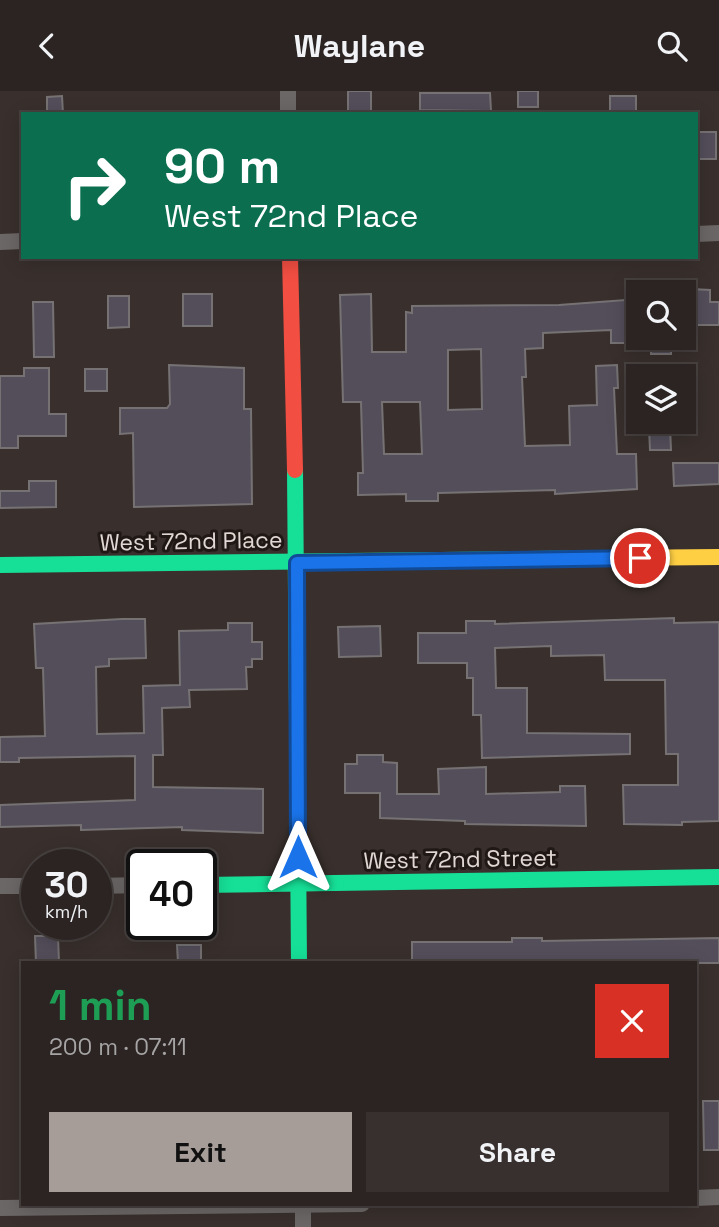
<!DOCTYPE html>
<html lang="en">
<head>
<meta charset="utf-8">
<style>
  body { margin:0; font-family:"Space Grotesk",sans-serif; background:#37302f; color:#f1f3f6; height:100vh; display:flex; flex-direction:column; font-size:26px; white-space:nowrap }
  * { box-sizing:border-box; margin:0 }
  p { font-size:23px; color:#a6a4a5 }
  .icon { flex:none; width:38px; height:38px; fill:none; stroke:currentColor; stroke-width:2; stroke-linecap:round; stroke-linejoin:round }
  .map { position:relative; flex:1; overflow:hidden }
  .details { position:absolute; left:21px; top:870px; width:676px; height:245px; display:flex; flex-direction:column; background:#2b2422; border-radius:0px; box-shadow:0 4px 18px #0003,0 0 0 2px #474140 }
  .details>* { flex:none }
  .guide { position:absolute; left:21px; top:21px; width:677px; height:147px; border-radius:0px; box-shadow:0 4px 18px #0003,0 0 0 2px #474140; background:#0b6e4f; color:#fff; overflow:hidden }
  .controls { position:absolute; left:626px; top:189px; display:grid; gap:14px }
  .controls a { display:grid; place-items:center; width:70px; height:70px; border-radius:0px; background:#2b2422; box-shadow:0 4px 18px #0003,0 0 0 2px #474140; font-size:35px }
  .speed { position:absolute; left:21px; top:758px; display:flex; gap:14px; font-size:35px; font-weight:700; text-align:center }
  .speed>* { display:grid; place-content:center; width:91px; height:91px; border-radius:50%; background:#2b2422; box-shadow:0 4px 18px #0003,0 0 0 2px #474140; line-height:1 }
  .speed small { font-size:18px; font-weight:400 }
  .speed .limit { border:4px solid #111; border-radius:10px; background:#fff; color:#111 }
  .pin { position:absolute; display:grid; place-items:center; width:60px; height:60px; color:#fff; margin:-30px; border:4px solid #fff; border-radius:50%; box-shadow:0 2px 7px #0007 }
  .me { position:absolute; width:77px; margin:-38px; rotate:0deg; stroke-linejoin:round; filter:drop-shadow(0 0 5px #0008) }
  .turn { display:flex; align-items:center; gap:24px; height:147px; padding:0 28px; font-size:32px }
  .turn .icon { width:91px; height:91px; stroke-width:2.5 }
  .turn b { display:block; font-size:49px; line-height:60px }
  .round { display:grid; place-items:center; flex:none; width:74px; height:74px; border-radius:0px; background:#37302f }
  .summary { display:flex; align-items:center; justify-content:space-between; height:119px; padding:0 28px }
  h1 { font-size:42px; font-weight:600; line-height:52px; color:#1e9e55 }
  .cta { display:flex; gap:14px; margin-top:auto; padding:14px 28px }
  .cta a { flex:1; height:80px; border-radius:0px; background:#a69d99; color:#111; font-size:28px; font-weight:600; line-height:80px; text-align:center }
  .cta a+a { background:#37302f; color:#f1f3f6 }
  header { display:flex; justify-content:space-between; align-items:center; height:91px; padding:0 28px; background:#2b2422; font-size:32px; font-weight:600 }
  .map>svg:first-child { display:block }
  .building { fill:#534e5a; stroke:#767274; stroke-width:2; fill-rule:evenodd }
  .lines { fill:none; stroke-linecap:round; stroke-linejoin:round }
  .street { stroke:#6b6766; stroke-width:16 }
  .fast { stroke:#16e098; stroke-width:16 }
  .slow { stroke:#ffcf43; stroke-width:16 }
  .jam { stroke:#f24e42; stroke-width:16 }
  .route-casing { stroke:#114b97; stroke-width:18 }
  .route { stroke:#1a73e8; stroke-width:12 }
  .labels { text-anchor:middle; stroke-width:6; stroke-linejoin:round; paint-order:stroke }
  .street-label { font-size:23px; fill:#e1d7d3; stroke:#1f1815 }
</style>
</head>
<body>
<header><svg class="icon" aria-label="back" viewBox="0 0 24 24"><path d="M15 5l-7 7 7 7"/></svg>Waylane<svg class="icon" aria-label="search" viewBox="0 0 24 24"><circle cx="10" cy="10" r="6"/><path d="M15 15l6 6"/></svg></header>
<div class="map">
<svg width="719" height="1136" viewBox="0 0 719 1136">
  <rect width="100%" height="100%" fill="#39302d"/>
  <g class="building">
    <rect x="348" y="0" width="23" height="23"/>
    <rect x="518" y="0" width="20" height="16"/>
    <polygon points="420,2 490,2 491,20 420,19"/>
    <polygon points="62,5 63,23 47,23 47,6"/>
    <rect x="610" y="5" width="26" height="17"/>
    <rect x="696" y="41" width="20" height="27"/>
    <polygon points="691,198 710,199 710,211 719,211 719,234 690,234"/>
    <rect x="183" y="203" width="29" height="32"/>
    <path d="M371 203 372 261H406V221L412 222V215L559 214 639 208V252H611V239L543 242V257L525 258 526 286H522L525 355 570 354 569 315 597 314 596 275 617 274 618 297H614L617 363H636L637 398 555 403V399L438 402V410H406V403L358 404V382H363L361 311H343L340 204ZM481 258 482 318 448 319V259ZM382 311H420L422 363H384Z"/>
    <polygon points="108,205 129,205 129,236 108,237"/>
    <polygon points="33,211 53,211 54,266 34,266"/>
    <polygon points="652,247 671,247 671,263 651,263"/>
    <polygon points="169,274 244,277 244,318 251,318 252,413 134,416 133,342 120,343 120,317 167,317 170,313"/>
    <polygon points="24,277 49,277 49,323 66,323 66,345 18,345 18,357 0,357 0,285 24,285"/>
    <rect x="85" y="278" width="22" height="22"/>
    <polygon points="670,336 671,359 650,359 649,337"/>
    <polygon points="673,372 719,372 719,393 674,395"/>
    <polygon points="29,390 56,390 56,416 0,417 0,400 29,400"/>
    <polygon points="674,527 674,532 719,531 719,730 682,731 682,734 624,733 623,694 678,694 678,663 666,663 665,589 605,589 604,564 551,565 551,555 495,557 496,597 527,597 527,642 630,643 630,663 482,667 481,624 473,624 473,587 467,587 467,572 418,572 418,542 466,542 466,530 495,530 495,533"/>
    <polygon points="122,528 145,528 146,567 109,568 109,575 96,576 97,643 144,642 143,595 180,594 179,540 228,539 228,532 252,532 252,551 262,551 262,568 252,568 252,576 246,576 247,598 189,599 190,616 162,617 163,664 153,664 153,696 263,698 263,742 182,739 182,736 81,739 81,734 0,736 0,714 135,709 135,665 19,667 19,671 0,671 0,646 45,645 43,577 36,577 34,533"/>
    <polygon points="380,535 381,565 339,566 338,536"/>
    <polygon points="357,664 383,664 383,671 397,672 397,703 439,703 438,678 486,676 486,703 560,701 560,695 585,695 586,735 465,733 465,730 380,727 380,702 345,702 345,673 357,673"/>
    <polygon points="35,845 58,845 59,872 36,872"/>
    <polygon points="512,847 542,847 542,850 719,847 719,872 412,872 412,851 512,851"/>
    <polygon points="177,854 201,854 201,872 178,872"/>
    <polygon points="703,1010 719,1010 719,1059 704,1059"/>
  </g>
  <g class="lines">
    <g class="street">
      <polyline points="288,0 288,23"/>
      <polyline points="696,143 719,142"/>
      <polyline points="0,151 23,150"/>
      <polyline points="0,795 37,795"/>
      <polyline points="96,795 142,794"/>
      <polyline points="695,1107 719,1106"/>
      <polyline points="303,1113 303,1136"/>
      <polyline points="0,1117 362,1113"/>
    </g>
    <g class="fast">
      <polyline points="295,379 299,872"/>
      <polyline points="0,474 613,467"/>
      <polyline points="201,794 719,786"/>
    </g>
    <polyline class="slow" points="613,467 719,466"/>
    <polyline class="jam" points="290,166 295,379"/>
  </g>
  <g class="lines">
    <g class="route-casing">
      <polyline id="route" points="298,766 297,472 640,467"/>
    </g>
    <use href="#route" class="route"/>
  </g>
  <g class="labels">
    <g class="street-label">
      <text transform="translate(191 450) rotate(-1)" y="8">West 72nd Place</text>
      <text transform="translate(460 768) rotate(-1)" y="8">West 72nd Street</text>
    </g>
  </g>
</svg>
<div class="controls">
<a><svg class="icon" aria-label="search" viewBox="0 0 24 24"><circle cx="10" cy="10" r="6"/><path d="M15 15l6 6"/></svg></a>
<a><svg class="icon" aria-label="layers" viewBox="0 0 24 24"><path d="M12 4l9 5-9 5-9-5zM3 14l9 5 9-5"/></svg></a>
</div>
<div class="speed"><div>30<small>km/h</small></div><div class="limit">40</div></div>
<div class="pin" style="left:640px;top:467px;background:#d93025"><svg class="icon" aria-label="arrive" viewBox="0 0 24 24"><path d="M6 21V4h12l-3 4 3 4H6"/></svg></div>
<svg class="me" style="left:298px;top:766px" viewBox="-20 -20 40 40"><path d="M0-17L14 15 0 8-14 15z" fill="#1a73e8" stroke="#fff" stroke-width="4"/></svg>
<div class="guide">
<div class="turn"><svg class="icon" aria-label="right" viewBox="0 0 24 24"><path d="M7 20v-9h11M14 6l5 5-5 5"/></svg><div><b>90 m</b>West 72nd Place</div></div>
</div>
<section class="details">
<div class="summary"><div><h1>1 min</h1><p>200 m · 07:11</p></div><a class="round" style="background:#d93025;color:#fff"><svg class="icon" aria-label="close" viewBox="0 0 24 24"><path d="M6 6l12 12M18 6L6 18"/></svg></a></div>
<div class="cta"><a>Exit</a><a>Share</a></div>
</section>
</div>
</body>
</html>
